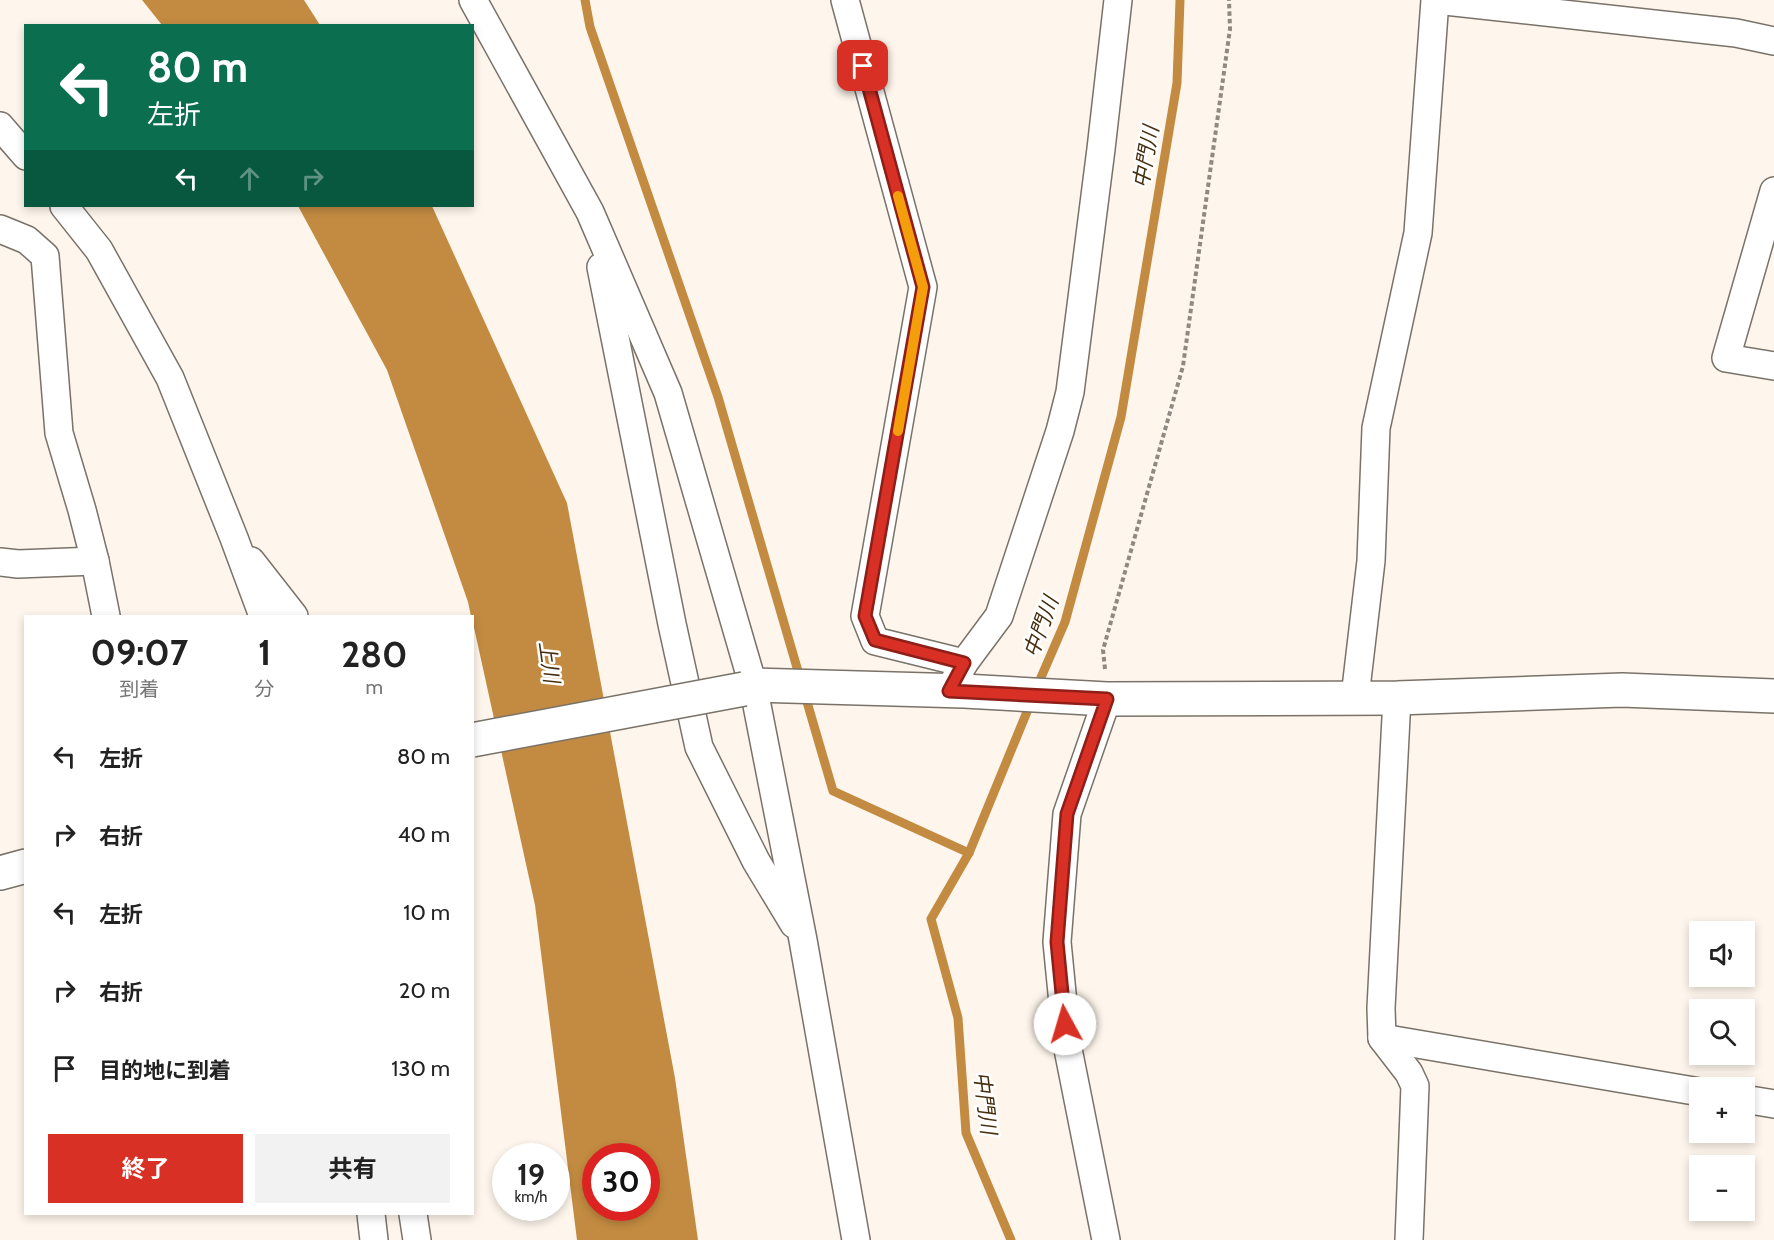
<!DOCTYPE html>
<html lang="ja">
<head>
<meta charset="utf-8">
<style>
  body { margin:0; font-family:Cabin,"Noto Sans JP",sans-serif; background:#f2f2f2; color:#222; height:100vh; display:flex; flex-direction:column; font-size:22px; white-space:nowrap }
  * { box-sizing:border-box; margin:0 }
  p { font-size:20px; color:#767676 }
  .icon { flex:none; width:33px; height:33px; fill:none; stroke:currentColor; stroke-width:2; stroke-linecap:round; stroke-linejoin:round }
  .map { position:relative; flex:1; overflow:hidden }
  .details { position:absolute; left:24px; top:615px; width:450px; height:600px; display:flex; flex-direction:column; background:#fff; border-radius:0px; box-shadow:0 3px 9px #0003 }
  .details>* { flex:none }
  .top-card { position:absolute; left:24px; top:24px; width:450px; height:183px; border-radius:0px; box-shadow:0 3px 9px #0003; background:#0b6e4f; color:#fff; overflow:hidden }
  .tools { position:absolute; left:1689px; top:921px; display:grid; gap:12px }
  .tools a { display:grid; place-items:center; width:66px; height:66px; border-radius:0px; background:#fff; box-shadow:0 3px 9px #0003; font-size:30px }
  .speed { position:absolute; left:492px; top:1143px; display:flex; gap:12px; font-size:30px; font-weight:700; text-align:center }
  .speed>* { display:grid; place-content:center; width:78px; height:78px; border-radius:50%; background:#fff; box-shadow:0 3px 9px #0003; line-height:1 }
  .speed small { font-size:15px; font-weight:400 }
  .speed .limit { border:9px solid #d22; background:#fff; color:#111 }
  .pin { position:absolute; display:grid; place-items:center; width:51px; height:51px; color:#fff; margin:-26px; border-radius:12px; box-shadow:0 3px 9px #0006 }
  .me { position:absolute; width:66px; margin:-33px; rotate:354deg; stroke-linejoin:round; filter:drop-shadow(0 0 4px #0008) }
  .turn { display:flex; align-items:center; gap:21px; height:126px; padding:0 24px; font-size:27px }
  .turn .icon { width:78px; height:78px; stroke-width:2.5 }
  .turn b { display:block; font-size:42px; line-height:51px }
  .lanes { display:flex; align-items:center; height:57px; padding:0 24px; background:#0003; justify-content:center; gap:30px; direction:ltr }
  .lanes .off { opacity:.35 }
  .eta { display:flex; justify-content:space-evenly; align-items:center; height:102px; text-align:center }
  .eta b { font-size:36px; font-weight:700; line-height:42px }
  .action { display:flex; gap:12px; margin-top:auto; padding:12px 24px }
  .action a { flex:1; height:69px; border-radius:0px; background:#d93025; color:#fff; font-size:24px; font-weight:700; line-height:69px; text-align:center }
  .action a+a { background:#f2f2f2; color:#222 }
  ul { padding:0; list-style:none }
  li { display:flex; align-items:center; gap:18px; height:78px; padding:0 24px }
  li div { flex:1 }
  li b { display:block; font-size:22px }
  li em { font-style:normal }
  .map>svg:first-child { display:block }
  .water { fill:#c38b41; fill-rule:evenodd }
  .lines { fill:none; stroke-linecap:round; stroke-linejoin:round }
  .stream { stroke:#c38b41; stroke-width:9 }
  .minor-casing { stroke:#797269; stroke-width:30 }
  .tertiary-casing { stroke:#797269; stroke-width:36 }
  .path { stroke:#8e8982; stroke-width:4; stroke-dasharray:4.5 3; stroke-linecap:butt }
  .minor { stroke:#fff; stroke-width:27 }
  .tertiary { stroke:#fff; stroke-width:33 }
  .tertiary-bridge-casing { stroke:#797269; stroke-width:36; stroke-linecap:butt }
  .tertiary-bridge { stroke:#fff; stroke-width:33 }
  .route-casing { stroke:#8d1f18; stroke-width:15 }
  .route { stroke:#d93025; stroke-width:10 }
  .slow { stroke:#f59e0b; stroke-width:10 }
  .labels { text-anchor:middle; stroke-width:5; stroke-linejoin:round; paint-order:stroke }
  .water-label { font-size:21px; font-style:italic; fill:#462f0e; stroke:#fff }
</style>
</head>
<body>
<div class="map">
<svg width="1774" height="1240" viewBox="0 0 1774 1240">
  <rect width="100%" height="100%" fill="#fef6ec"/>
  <g class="water">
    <polygon points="142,0 304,0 320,25 162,25"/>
    <path d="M298 206H432L567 503 675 1078 698 1240H577L535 905 473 623 472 616H471L468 602 387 370ZM596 1156H646V1208H596Z"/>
  </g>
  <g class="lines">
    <g class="stream">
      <polyline points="585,0 590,27 718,397 833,791 969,853"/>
      <polyline points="1036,689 1065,622 1121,417 1177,83 1180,0"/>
      <polyline points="1011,1240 966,1133 958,1018 931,919 969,853 1031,702"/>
    </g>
    <g class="minor-casing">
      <g id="minor">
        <polyline points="473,0 590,212 668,393 753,685 803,940 856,1240"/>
        <polyline points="845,0 923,287 865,616 875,641 964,663 949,691"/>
        <polyline points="1436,0 1736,33 1774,41"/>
        <polyline points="0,126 26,156"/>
        <polyline points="1774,191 1726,358 1774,366"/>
        <polyline points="64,206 99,250 170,378 234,538 263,616"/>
        <polyline points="0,229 27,240 45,256 59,433 82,510 95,561 106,616"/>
        <polyline points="601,267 672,624 699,747 756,861 794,924"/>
        <polyline points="251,561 294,616"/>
        <polyline points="0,562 18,564 95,561"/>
        <polyline points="964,663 999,616 1060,431 1070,392 1101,149 1118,0"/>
        <polyline points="1355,697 1371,561 1376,428 1418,233 1435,0"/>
        <polyline points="1397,698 1381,1008 1382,1038 1409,1073 1415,1086 1409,1240"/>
        <polyline points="1382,1038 1700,1092"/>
        <polyline points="1744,1099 1774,1104"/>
        <polyline points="371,1214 374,1240"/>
        <polyline points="413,1214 417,1240"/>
        <polyline points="1106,1240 1067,1044 1057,942 1067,814 1107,699"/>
      </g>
    </g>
    <g class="tertiary-casing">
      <g id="tertiary">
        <polyline points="744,689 753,685 964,691 1107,699 1397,698 1622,690 1774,696"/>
        <polyline points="0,873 26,866"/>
      </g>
    </g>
    <polyline class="path" points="1105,669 1103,650 1183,366 1230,29 1229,0"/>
    <use href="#minor" class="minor"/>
    <use href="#tertiary" class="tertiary"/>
    <g class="tertiary-bridge-casing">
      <polyline id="tertiary-bridge" points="472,740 744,689"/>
    </g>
    <use href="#tertiary-bridge" class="tertiary-bridge"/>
  </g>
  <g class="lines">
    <g class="route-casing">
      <polyline id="route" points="863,66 923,287 865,616 875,640 964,663 949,691 1107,699 1067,814 1057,942 1065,1024"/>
    </g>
    <use href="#route" class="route"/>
    <polyline class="slow" points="898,431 923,287 898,196"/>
  </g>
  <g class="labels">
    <g class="water-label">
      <text transform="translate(1146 157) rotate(-80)" y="7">中門川</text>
      <text transform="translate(1041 627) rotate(-70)" y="7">中門川</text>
      <text transform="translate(549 662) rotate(82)" y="7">上川</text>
      <text transform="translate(985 1103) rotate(83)" y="7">中門川</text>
    </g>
  </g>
</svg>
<div class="tools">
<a><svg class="icon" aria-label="sound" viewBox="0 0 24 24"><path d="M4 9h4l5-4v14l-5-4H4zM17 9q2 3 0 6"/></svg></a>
<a><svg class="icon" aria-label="search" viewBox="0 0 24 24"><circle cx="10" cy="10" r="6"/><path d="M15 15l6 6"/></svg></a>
<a>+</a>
<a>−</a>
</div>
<div class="speed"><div>19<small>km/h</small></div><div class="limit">30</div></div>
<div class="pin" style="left:863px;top:66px;background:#d93025"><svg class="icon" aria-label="arrive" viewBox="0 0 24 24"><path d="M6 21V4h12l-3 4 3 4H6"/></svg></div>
<svg class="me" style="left:1065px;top:1024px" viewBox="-20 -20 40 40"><circle r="19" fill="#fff"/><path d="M0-13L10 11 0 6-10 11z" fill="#d93025"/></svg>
<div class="top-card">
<div class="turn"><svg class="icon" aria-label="left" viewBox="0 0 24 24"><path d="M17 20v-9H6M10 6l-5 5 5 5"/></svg><div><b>80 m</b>左折</div></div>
<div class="lanes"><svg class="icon" aria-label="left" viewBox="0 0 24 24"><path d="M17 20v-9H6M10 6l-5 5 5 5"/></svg><svg class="icon off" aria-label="ahead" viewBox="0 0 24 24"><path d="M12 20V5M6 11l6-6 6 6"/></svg><svg class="icon off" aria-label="right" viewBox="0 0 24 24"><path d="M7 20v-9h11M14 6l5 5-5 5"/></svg></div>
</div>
<section class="details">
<div class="eta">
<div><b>09:07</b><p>到着</p></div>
<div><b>1</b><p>分</p></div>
<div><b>280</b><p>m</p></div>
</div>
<ul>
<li><svg class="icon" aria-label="left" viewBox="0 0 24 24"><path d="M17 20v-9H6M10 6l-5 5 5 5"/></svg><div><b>左折</b></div><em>80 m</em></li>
<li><svg class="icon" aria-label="right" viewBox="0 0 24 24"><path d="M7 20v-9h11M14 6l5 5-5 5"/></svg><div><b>右折</b></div><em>40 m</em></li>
<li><svg class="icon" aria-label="left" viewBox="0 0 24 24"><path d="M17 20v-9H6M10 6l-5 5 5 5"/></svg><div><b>左折</b></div><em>10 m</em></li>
<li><svg class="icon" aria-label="right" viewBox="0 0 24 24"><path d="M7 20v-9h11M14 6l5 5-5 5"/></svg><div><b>右折</b></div><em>20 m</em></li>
<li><svg class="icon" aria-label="arrive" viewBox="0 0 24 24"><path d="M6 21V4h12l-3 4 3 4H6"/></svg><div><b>目的地に到着</b></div><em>130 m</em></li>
</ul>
<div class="action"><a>終了</a><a>共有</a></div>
</section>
</div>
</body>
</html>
